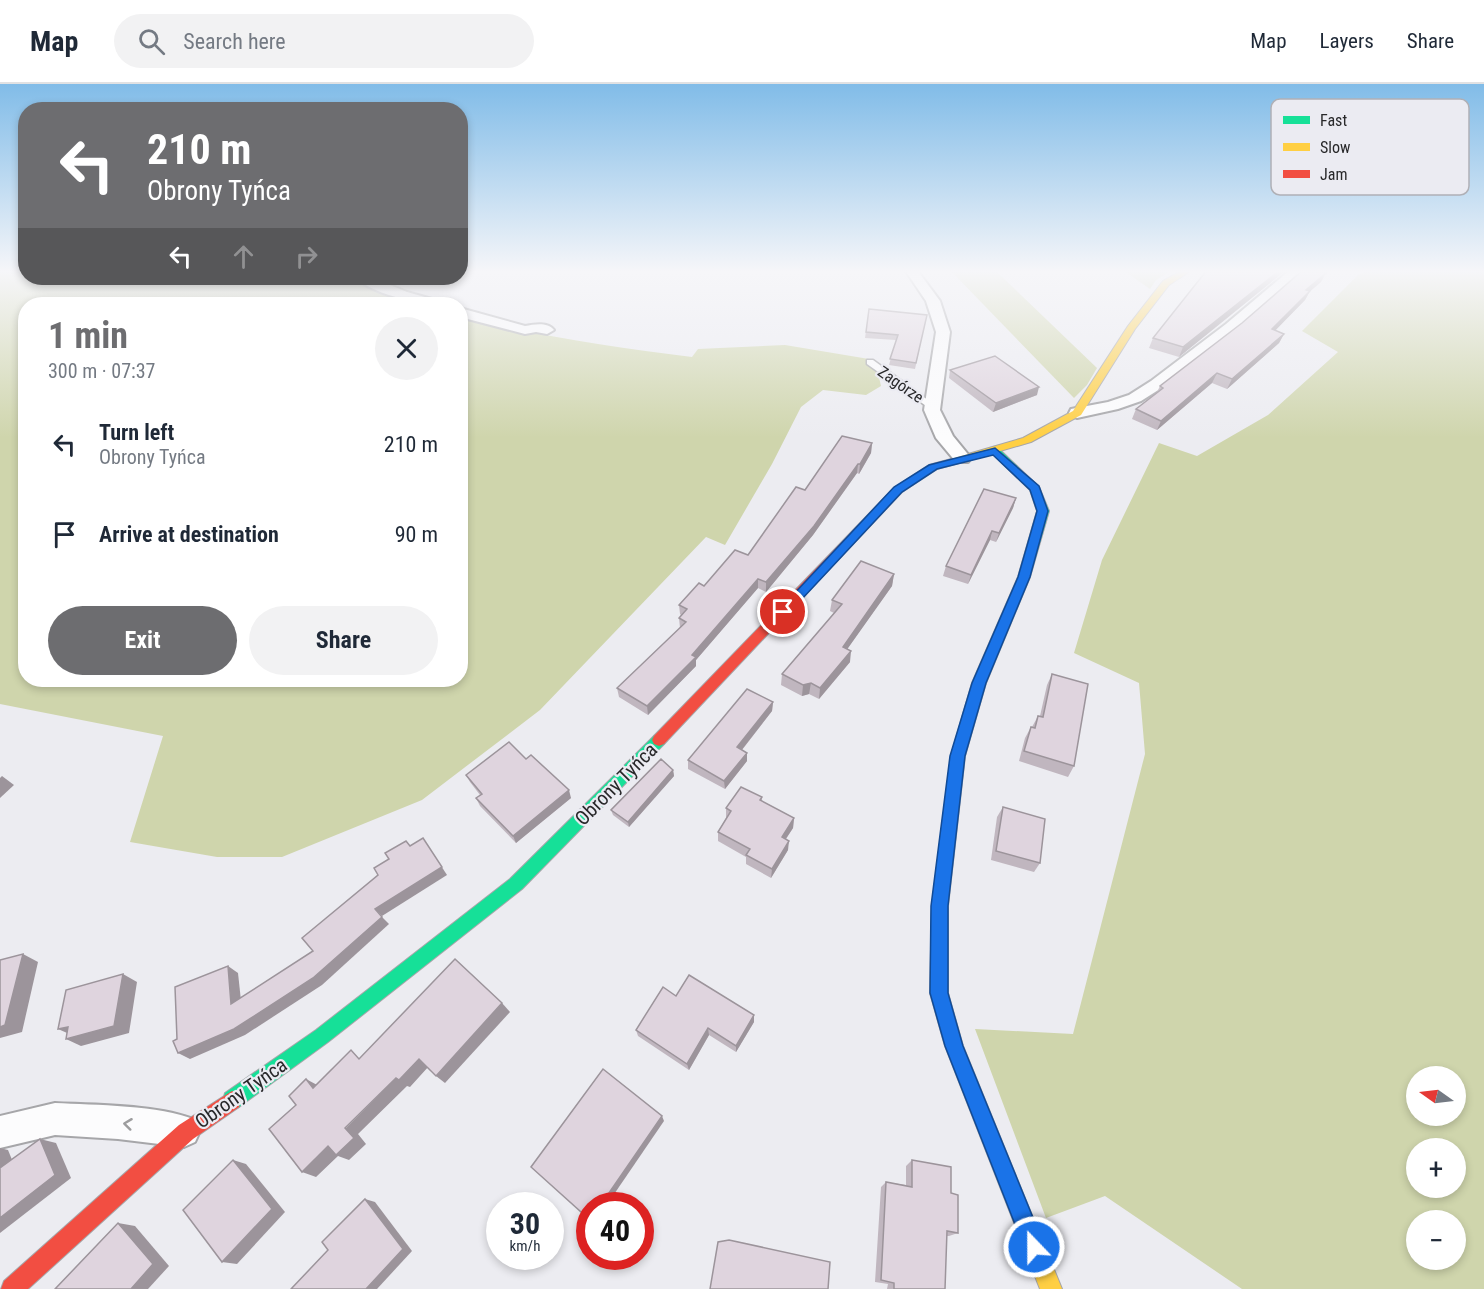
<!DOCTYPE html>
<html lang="en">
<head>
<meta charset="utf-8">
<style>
  body { margin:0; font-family:"Roboto Condensed",sans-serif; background:#f2f2f3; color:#1f2937; height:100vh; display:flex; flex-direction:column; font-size:22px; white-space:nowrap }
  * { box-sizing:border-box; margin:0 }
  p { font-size:20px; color:#747a83 }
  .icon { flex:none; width:33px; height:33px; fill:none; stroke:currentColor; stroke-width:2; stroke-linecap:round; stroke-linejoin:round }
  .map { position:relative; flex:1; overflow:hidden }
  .drawer { position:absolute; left:18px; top:213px; width:450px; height:390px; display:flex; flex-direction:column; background:#fff; border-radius:24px; box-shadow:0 3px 9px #0003 }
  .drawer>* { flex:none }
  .top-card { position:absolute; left:18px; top:18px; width:450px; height:183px; border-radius:24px; box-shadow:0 3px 9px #0003; background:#6d6d70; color:#fff; overflow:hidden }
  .needle { width:39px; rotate:284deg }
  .controls { position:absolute; left:1406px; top:982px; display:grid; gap:12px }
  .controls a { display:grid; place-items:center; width:60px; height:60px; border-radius:50%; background:#fff; box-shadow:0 3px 9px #0003; font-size:30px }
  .speed { position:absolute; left:486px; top:1108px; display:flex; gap:12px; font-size:30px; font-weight:700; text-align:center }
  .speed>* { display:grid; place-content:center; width:78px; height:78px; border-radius:50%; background:#fff; box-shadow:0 3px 9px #0003; line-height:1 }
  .speed small { font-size:15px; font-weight:400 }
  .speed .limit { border:9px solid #d22; background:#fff; color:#111 }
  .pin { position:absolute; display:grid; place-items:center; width:51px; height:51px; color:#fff; margin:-26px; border:3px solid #fff; border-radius:50%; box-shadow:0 2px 6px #0007 }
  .me { position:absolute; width:66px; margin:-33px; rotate:338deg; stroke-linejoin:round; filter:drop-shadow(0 0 4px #0008) }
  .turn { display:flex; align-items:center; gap:21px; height:126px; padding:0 30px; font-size:27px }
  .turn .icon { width:78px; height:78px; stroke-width:2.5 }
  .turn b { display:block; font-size:42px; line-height:51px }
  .lanes { display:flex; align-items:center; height:57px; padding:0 30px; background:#0003; justify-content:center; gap:30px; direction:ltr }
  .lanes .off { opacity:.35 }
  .round { display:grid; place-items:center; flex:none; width:63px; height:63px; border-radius:32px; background:#f2f2f3 }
  .summary { display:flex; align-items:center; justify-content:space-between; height:102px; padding:0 30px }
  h1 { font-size:36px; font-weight:700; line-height:45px; color:#6d6d70 }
  .cta { display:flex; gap:12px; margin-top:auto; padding:12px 30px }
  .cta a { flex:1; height:69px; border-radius:36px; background:#6d6d70; color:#fff; font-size:24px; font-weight:700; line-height:69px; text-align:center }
  .cta a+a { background:#f2f2f3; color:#1f2937 }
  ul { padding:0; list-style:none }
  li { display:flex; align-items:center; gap:18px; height:90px; padding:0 30px }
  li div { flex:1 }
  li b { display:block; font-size:22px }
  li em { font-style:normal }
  header { display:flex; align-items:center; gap:36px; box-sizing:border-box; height:84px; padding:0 30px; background:#fff; border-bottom:2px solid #e0e1e3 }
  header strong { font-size:28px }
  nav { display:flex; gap:33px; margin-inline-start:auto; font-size:21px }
  .search { width:420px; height:54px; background:#f2f2f3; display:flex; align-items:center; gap:15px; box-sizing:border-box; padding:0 21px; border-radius:33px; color:#747a83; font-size:22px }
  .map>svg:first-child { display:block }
  .green { fill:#cfd5ac; fill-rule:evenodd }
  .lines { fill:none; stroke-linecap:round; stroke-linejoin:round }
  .lane-casing { stroke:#a6a6a9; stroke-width:3 }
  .street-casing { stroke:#a6a6a9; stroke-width:4 }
  .fast-casing { stroke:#a6a6a9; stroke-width:2 }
  .slow-casing { stroke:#a6a6a9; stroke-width:2 }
  .jam-casing { stroke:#a6a6a9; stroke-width:2 }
  .lane { fill:#fcfcfd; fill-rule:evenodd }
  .street { fill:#fcfcfd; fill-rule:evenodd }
  .fast { fill:#16e098; fill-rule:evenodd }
  .slow { fill:#ffcf43; fill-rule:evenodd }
  .jam { fill:#f24e42; fill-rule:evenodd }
  .wall { fill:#c0b6bf }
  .shaded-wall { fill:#9c949b }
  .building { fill:#dfd4de; stroke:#9c949b; stroke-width:1.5 }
  .oneway { stroke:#9d9d9e }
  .route { fill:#1a73e8; stroke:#114b97; stroke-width:1.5 }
  .labels { text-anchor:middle; stroke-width:4.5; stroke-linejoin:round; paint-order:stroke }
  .far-street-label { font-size:16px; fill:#28282a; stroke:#ebebf2 }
  .street-label { font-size:20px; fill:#28282a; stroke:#ebebf2 }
  .key { fill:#ebebf2; stroke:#b0b0b6; stroke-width:1.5 }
  .key-label { font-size:16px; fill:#28282a }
</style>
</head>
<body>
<header>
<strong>Map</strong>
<div class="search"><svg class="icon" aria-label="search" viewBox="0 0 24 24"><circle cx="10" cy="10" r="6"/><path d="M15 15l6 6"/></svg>Search here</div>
<nav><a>Map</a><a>Layers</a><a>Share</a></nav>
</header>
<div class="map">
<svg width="1484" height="1205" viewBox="0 0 1484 1205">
  <rect width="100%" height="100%" fill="#ececf1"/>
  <g class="green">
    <path d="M0 186H25L26 194H348L390 210 427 220H26V596H460L461 230C537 253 614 263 692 273L698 265 785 261 875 276 881 302 866 311 823 306 801 323 772 380 725 461 706 453 540 626 422 716 282 773H217L130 758 163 652 0 620Z"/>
    <polygon points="950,186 995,186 1097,284 1087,301 1074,314"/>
    <polygon points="1123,186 1162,186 1168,189 1156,196 1150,205"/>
    <path d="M1370 186H1484V1205H1242L1105 1112 1046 1134 975 945 1073 950 1145 670 1139 599 1074 569 1102 476 1159 359 1197 372 1268 331 1338 268 1302 247 1358 191ZM1416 993H1455V1032H1416ZM1416 1065H1455V1104H1416ZM1416 1137H1455V1176H1416Z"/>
  </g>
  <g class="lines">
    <g class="lane-casing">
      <polygon id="lane" points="867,276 873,276 936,322 929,324 867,280"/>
    </g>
    <g class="street-casing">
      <g id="street">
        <polygon points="905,186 917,186 940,217 950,248 940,326 953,352 971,374 968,378 956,378 936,354 924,326 936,248 926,217"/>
        <polygon points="1290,186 1305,186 1236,246 1163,303 1141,317 1118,325 1077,334 1069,329 1071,325 1108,318 1129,311 1151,297 1226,240"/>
        <path d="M356 194H373L407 208 439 217 441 220C421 222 371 209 356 194Z"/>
        <path d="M460 224 525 242C535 240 548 238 554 246L547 250 536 248 525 250 460 233Z"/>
        <path d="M55 1019C94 1021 161 1021 195 1036L200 1047 195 1058 184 1063 118 1055 55 1051 0 1064V1032Z"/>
      </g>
    </g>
    <g class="fast-casing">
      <g id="fast">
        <polygon points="995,364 999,365 1039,403 1049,427 1030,493 986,599 965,672 948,822 948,909 945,915 939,918 933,915 930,909 932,822 951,672 972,599 1018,493 1037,427 1030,406 990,367"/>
        <polygon points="659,650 664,652 666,656 664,660 522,805 328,958 239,1023 232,1025 225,1023 223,1016 225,1009 316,946 510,795 654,652"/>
      </g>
    </g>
    <g class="slow-casing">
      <g id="slow">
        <polygon points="1183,186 1192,186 1169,201 1135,245 1081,331 1031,358 959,379 951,379 951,375 1023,354 1073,327 1128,242 1163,197"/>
        <polygon points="939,900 945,903 948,909 963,962 1062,1205 1040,1205 945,962 930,909 933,903"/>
      </g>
    </g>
    <g class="jam-casing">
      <g id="jam">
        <polygon points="955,374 960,377 959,379 937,385 902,408 664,660 659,662 654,660 652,656 654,652 894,404 929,381"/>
        <polygon points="232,1007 239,1009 241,1016 239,1023 193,1055 28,1205 1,1205 4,1197 179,1041"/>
      </g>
    </g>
    <use href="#lane" class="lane"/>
    <use href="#street" class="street"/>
    <use href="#fast" class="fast"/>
    <use href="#slow" class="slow"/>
    <use href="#jam" class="jam"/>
  </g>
  <g class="wall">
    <polygon points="1286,186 1179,273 1149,264 1153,254"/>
    <polygon points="1321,198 1310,207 1305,216 1275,246 1284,250 1279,259 1227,305 1212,299 1157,346 1132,335 1136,325 1157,308 1160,302"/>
    <polygon points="869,225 927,231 915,285 889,281 896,256 865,254"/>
    <polygon points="950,286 1037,311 993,328 949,294"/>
    <polygon points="872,359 871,369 859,390 857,389 813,451 766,508 758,504 696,576 696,582 648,631 619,613 617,604 680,544 679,534 681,531 680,530 679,521 748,471 805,406"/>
    <polygon points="1016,414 1013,424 996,458 990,456 968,500 943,492 946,482"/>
    <polygon points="894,490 892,502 847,565 850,578 819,615 809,610 802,612 781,601 782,590 834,529 830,527 832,516"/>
    <polygon points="1052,590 1074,682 1068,693 1019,677 1025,654 1031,643 1032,643 1038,632 1040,632 1047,601"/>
    <polygon points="773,618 772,627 742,666 747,677 725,705 688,685 688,676"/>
    <polygon points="526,675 571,714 516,759 480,722 476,714 480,711 470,698 466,691"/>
    <polygon points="673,686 674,692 629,743 613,731 611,726"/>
    <polygon points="762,713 762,717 794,734 793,744 786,755 788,766 771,794 746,780 746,773 718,757 718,748 726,734 726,724"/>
    <polygon points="1003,723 1040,779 1034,788 991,776 997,733"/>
    <polygon points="676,912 754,938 736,968 709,951 689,986 638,952 636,946"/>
    <polygon points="912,1076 951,1109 958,1149 949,1152 946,1152 945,1205 887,1205 888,1200 875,1198 881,1103 886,1098 906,1101 906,1082"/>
  </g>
  <g class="shaded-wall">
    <polygon points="1280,186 1286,186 1179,273 1183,263"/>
    <polygon points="1326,189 1321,198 1301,215 1306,206"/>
    <polygon points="1310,207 1305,216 1267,255 1272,245"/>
    <polygon points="1284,250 1279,259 1227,305 1232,295"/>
    <polygon points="1217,289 1212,299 1157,346 1161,337"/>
    <polygon points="1039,303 1037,311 993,328 996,319"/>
    <polygon points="872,359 871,369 859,390 860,380"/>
    <polygon points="858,380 857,389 813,451 766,508 766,498"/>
    <polygon points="1016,414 1013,424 996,458 999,449"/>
    <polygon points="992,447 990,456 968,500 971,491"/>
    <polygon points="894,490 892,502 841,574 843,563"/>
    <polygon points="758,495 758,504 696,576 696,582 648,631 647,622"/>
    <polygon points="851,567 850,578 819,615 820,604"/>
    <polygon points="811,599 809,610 802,612 803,601"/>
    <polygon points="773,618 772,627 737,672 737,663"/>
    <polygon points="747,669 747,677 725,705 724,697"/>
    <polygon points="673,686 674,692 629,743 628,738"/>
    <polygon points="2,692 14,701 0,714 0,694"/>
    <polygon points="569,706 571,714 516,759 513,752"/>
    <polygon points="794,734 793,744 781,762 782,753"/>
    <polygon points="423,754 447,791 382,832 375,825"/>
    <polygon points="789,757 788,766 771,794 772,785"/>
    <polygon points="382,833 389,840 322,901 245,951 190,975 178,969"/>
    <polygon points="23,870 38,878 22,948 0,954 0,943"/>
    <polygon points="228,882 238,889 242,926 231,920"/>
    <polygon points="123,890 137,898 129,949 81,962 66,955"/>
    <polygon points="502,919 510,928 445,999 436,992"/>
    <polygon points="754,931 754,938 736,968 736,962"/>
    <polygon points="68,943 74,952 58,945"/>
    <polygon points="708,944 709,951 689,986 687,980"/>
    <polygon points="419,975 429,982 410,1003 407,1002 358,1050 366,1060 349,1076 338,1072 316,1093 302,1088 396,994"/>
    <polygon points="306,995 319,1002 313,1004"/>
    <polygon points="662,1032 664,1037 606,1122 600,1122"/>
    <polygon points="40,1055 56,1059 71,1094 0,1149 0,1134"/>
    <polygon points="0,1064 8,1066 17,1088 0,1084"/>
    <polygon points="233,1076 246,1080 285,1128 237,1180 222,1178"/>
    <polygon points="365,1115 375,1118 412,1167 377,1205 366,1205"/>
    <polygon points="118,1139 135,1142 169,1182 148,1205 131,1205"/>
  </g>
  <g class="building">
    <polygon points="1207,186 1280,186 1183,263 1153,254"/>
    <polygon points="1303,186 1316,186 1326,189 1306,206 1310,207 1272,245 1284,250 1232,295 1217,289 1161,337 1136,325 1163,304 1160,302 1242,239"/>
    <polygon points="869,225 927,231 916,279 890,275 898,251 866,248"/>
    <polygon points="995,272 1039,303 996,319 950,286"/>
    <polygon points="842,352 872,359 860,380 858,380 814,442 766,498 758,495 692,571 696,573 647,622 617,604 686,538 679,534 687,525 679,521 699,499 704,502 735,466 748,471 796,403 805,406"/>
    <polygon points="984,405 1016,414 999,449 992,447 971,491 946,482"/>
    <polygon points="861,477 894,490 843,563 851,567 820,604 811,599 803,601 782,590 842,520 832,516"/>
    <polygon points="1052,590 1088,600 1074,682 1024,667 1031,643 1035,644 1038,632 1043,633"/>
    <polygon points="747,605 773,618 737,663 747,669 724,697 688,676"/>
    <polygon points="509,658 526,675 531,671 569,706 513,752 476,714 482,710 466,691"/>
    <polygon points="661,675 673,686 628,738 611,726"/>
    <polygon points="741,703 762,713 760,716 794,734 782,753 789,757 772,785 746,771 750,765 718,748 731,727 726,724"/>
    <polygon points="1003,723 1045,735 1040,779 996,767"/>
    <polygon points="423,754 442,783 375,825 382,833 313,894 234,945 178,969 173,957 177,955 175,903 228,882 231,920 313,867 302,854 378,791 374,784 389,775 385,769 406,757 410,762"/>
    <polygon points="23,870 5,941 0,943 0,876"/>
    <polygon points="455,875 502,919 436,992 419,975 399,996 396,994 345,1044 354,1054 336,1071 328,1062 302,1088 269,1045 296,1021 289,1012 306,995 313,1004 351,966 359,975"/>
    <polygon points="123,890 114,942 66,955 68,943 58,945 66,906"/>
    <polygon points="689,891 754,931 736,962 708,944 687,980 636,946 663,903 676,912"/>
    <polygon points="603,985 662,1032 600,1122 590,1122 590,1136 531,1083"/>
    <polygon points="40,1055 55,1091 0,1134 0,1084"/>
    <polygon points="233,1076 272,1125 222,1178 183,1126"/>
    <polygon points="912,1076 951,1083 951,1109 958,1111 958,1149 947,1147 945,1205 894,1205 894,1199 881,1196 886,1098 912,1103"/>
    <polygon points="365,1115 403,1165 366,1205 291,1205 328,1166 322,1158"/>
    <polygon points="118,1139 153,1180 131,1205 55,1205"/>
    <polygon points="729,1156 830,1178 828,1205 710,1205 718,1158"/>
  </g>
  <defs><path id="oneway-chevron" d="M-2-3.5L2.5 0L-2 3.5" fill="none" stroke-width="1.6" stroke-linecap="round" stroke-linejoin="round" transform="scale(1.5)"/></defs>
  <use class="oneway" href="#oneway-chevron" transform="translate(128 1040) rotate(-173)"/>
  <linearGradient id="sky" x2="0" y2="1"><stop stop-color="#81bce8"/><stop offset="0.53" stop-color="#f6f6f9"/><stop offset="1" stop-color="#f6f6f9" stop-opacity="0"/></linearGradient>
  <rect width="1484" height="354" fill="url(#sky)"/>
  <polygon class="route" points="995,364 1039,402 1048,427 1030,493 986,599 965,672 948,822 948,909 963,962 1045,1163 1042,1171 1034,1174 1027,1171 945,962 930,909 931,822 950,672 972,599 1018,493 1037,427 1030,406 993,371 937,385 902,408 787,531 778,531 777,528 894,403 929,381"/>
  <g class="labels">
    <g class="far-street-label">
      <text transform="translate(901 300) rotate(35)" y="6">Zagórze</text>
    </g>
    <g class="street-label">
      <text transform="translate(616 700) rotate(-45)" y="7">Obrony Tyńca</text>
      <text transform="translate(241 1009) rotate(-35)" y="7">Obrony Tyńca</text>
    </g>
  </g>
  <rect x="1271" y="15" width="198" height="96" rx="9" class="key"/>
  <rect x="1283" y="32" width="27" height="8" fill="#16e098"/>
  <rect x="1283" y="59" width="27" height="8" fill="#ffcf43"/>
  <rect x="1283" y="86" width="27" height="8" fill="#f24e42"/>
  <g class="key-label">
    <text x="1320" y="42">Fast</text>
    <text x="1320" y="69">Slow</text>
    <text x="1320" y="96">Jam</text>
  </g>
</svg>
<div class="controls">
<a><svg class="needle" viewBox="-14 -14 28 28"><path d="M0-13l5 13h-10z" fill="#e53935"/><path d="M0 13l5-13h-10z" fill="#747a83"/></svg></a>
<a>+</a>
<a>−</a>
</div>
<div class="speed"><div>30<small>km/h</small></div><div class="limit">40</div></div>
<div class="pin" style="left:783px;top:528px;background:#d93025"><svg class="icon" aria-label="arrive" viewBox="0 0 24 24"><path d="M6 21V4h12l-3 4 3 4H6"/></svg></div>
<svg class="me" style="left:1034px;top:1163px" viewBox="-20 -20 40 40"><circle r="17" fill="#1a73e8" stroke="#fff" stroke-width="3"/><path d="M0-11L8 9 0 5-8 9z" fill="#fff"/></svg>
<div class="top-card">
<div class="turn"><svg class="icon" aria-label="left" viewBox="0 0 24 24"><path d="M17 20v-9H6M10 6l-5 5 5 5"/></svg><div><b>210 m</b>Obrony Tyńca</div></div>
<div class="lanes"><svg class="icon" aria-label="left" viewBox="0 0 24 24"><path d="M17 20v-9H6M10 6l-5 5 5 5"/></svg><svg class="icon off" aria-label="ahead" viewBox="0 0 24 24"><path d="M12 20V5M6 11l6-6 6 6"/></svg><svg class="icon off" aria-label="right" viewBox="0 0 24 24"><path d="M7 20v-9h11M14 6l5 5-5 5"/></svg></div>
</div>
<section class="drawer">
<div class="summary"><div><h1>1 min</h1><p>300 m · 07:37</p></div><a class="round"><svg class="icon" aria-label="close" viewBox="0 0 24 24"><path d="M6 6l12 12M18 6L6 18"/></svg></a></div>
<ul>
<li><svg class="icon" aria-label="left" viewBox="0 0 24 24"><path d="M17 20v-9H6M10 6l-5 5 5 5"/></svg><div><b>Turn left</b><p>Obrony Tyńca</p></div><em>210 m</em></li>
<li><svg class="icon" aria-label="arrive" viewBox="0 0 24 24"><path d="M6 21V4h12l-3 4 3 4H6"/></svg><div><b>Arrive at destination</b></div><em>90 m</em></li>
</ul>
<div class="cta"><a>Exit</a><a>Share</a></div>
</section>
</div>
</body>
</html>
